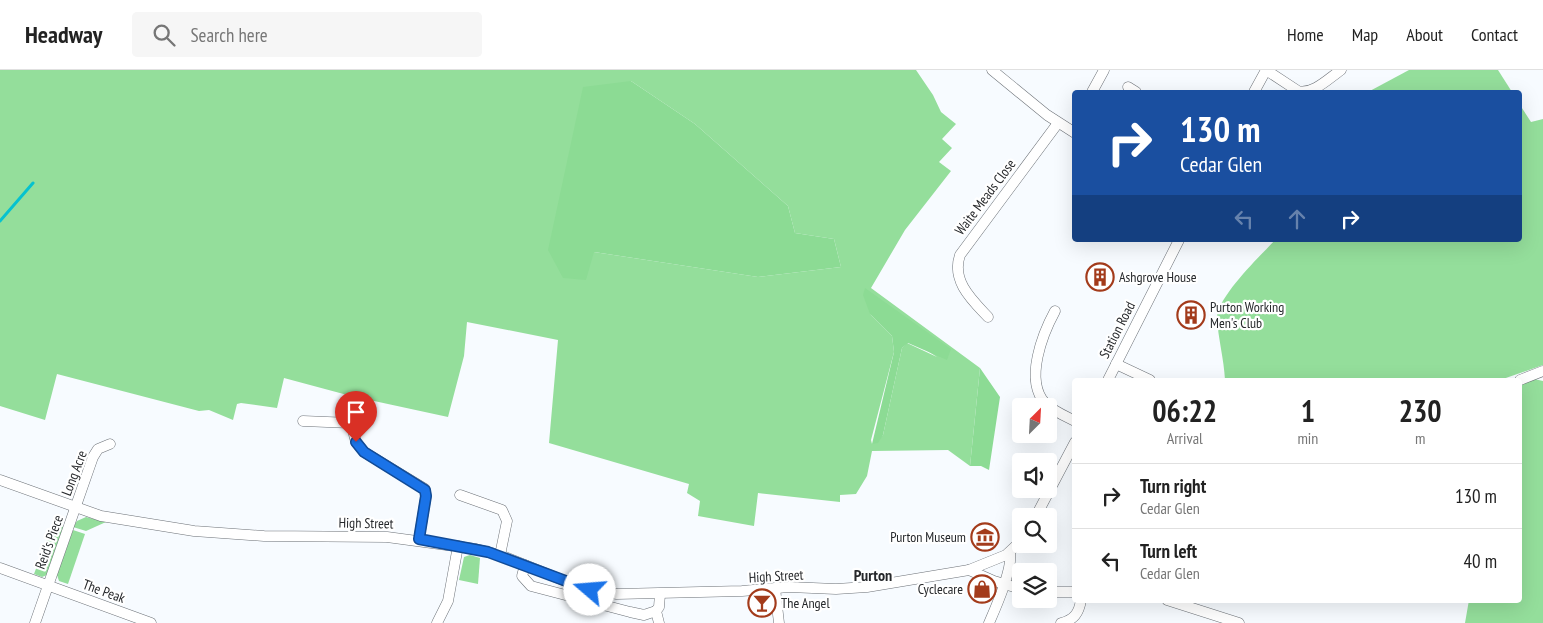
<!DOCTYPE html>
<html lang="en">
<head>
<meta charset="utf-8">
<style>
  body { margin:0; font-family:"PT Sans Narrow",sans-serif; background:#f6f6f6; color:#222; height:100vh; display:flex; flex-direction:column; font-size:19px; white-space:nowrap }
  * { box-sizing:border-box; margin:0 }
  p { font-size:16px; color:#767676 }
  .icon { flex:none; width:28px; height:28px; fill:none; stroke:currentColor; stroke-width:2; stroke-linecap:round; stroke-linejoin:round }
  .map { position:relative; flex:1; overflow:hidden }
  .drawer { position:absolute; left:1072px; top:308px; width:450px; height:225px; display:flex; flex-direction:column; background:#fff; border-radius:5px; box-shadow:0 5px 20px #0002 }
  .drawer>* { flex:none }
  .banner { position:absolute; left:1072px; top:20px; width:450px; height:152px; border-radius:5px; box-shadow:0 5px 20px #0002; background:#1a4fa0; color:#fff; overflow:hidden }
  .needle { width:32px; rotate:24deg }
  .fabs { position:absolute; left:1012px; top:328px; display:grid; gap:10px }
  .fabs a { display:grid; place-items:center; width:45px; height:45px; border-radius:5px; background:#fff; box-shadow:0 5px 20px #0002; font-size:25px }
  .pin { position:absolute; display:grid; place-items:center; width:42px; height:42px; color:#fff; margin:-51px -21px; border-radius:50% 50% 50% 0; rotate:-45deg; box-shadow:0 0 5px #0007 }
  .pin .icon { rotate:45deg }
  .me { position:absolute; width:55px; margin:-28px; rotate:288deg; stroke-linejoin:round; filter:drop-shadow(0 0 4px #0008) }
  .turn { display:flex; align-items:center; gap:18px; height:105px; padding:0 25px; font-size:22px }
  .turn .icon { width:65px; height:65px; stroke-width:2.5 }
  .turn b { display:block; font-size:35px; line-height:42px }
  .lanes { display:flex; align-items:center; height:48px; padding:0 25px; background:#0003; justify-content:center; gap:25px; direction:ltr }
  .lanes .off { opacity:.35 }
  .eta { display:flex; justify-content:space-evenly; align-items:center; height:85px; text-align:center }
  .eta b { font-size:30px; font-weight:700; line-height:35px }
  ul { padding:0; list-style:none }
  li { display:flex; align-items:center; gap:15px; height:65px; padding:0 25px; border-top:1px solid #e0e0e0 }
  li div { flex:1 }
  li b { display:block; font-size:19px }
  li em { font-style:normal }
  header { display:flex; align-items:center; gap:30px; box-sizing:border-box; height:70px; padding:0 25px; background:#fff; border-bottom:1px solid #e0e0e0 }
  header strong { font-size:24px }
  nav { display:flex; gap:28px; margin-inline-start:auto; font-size:18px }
  .search { width:350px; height:45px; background:#f6f6f6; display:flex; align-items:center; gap:12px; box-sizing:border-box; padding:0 18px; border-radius:5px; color:#767676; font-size:19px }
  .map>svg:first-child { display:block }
  .green { fill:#94de9b; fill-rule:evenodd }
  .forest { fill:#8cdb94 }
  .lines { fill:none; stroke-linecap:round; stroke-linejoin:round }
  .stream { stroke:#06c2cf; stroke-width:3 }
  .minor-casing { stroke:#6c7177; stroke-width:11 }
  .minor { stroke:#fff; stroke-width:10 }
  .route-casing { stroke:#114b97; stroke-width:12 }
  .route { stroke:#1a73e8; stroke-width:9 }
  .labels { text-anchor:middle; stroke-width:4.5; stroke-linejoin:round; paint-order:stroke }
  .street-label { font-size:14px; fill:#26282b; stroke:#fff }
  .poi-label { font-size:14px; fill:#26282b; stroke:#fff; text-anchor:start }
  .quarter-label { font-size:16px; font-weight:bold; fill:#26282b; stroke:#fff }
</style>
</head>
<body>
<header>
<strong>Headway</strong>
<div class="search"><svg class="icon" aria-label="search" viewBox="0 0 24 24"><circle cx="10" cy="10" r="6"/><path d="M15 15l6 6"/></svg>Search here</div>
<nav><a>Home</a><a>Map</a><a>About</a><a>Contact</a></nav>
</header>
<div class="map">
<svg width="1543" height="553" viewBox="0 0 1543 553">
  <rect width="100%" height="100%" fill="#f7fbff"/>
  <g class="green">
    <path d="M0 0H916L933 25 941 42 956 54 942 69 952 78 939 92 951 101 905 160 871 218 980 298 970 396 948 380 872 381 867 406 856 424 840 425V432L758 423 754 456 698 446 700 431 687 423 689 414 549 373 558 270 467 252 464 286 448 347 351 326 284 308 277 338 241 333 237 334 233 350 209 340 199 341 57 304 45 350 0 336ZM631 11 695 54 788 136 795 163 834 169 841 197 758 207 594 182ZM870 244 937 287 907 273 902 278 883 365 872 374 871 370 894 282 892 266Z"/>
    <polygon points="1409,0 1498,0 1512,22 1368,22"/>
    <path d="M1520 35 1531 52 1543 49V295L1500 310H1225C1224 289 1218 268 1217 248 1217 227 1261 185 1275 170H1520Z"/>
    <polygon points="1534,309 1543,311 1543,553 1465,553 1469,530 1520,530 1520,314"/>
    <polygon points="86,447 106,452 86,461 73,457 77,451"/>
    <polygon points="53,453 66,458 47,505 42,507 34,504"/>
    <polygon points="73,460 85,464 68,514 59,511 57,505"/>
    <polygon points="470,485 480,488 478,514 459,510 464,487"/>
  </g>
  <g class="forest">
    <polygon points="631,11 695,54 788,136 795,163 834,169 841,197 758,207 594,182 586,210 563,208 548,180 583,17"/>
    <polygon points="865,218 951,279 947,290 908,273 902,278 883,365 878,373 872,374 894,282 892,266 870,244 863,225"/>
    <polygon points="980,298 1000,327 989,400 981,396 970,396"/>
  </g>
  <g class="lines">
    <polyline class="stream" points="0,151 33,113"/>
    <g class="minor-casing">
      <g id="minor">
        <polyline points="992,0 1047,45 1075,63"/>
        <path d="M1266 0 1298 21C1313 25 1329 8 1341 0"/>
        <polyline points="1128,17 1136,22"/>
        <polyline points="1092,22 1104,0"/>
        <polyline points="1254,22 1266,0"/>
        <path d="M1055 241C1043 263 1024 310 1045 333 1053 341 1065 346 1075 351"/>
        <path d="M988 247C972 230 951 211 960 185L1058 53"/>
        <polyline points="1116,294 1150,310"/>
        <polyline points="1108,310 1179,170"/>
        <polyline points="1520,310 1543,301"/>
        <polyline points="303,351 351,353 356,372 364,382 425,419 426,426 419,469"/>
        <polyline points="0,410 101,446 194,461 264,466 387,467 476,479 500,485 580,517 617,524 742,521 789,517 836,519 867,517 969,500 1006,485 1021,471"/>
        <polyline points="460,425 502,440 507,451 500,485"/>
        <polyline points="1036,446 1075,372"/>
        <polyline points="525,495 522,506 531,516 630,542 644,545 656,541"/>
        <polyline points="0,498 151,553"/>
        <polyline points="969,500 994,511 1021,519"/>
        <polyline points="775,518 779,553"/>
        <polyline points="1049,522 1075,522"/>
        <polyline points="1167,530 1239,553"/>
        <polyline points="35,553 93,387 98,379 110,374"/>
        <polyline points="437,553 448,531 458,476"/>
        <polyline points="659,553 656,541 659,537 660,524"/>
        <path d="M989 553C996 537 1013 499 1010 482"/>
        <path d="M1061 553C1074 550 1079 543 1081 530"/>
      </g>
    </g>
    <use href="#minor" class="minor"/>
  </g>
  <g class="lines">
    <g class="route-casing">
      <polyline id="route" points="356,372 364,382 425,420 426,426 419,469 488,482 590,520"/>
    </g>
    <use href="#route" class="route"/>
  </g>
  <defs>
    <g id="building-ring" transform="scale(1.4375)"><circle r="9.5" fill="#fff" stroke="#a33b1b" stroke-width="1.5"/><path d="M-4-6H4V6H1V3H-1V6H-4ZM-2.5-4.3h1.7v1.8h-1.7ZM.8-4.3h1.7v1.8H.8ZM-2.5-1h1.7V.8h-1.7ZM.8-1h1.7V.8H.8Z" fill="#a33b1b"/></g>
    <g id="museum-ring" transform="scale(1.4375)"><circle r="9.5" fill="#fff" stroke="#a33b1b" stroke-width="1.5"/><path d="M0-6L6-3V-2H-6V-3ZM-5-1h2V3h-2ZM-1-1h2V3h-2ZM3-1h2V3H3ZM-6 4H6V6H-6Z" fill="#a33b1b"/></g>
    <g id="shop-ring" transform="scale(1.4375)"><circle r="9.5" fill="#fff" stroke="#a33b1b" stroke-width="1.5"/><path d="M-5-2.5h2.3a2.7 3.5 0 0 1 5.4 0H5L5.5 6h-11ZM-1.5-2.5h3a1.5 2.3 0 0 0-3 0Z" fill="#a33b1b"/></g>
    <g id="bar-ring" transform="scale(1.4375)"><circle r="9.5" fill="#fff" stroke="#a33b1b" stroke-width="1.5"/><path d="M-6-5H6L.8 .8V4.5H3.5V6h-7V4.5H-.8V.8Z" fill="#a33b1b"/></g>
  </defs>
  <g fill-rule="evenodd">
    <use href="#building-ring" x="1100" y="207"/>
    <use href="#building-ring" x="1191" y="245"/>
    <use href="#museum-ring" x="985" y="467"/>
    <use href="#shop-ring" x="982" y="519"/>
    <use href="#bar-ring" x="762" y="533"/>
  </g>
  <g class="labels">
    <g class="street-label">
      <text transform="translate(985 127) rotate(-53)" y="5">Waite Meads Close</text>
      <text transform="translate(1117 260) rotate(-63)" y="5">Station Road</text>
      <text transform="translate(74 403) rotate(-69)" y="5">Long Acre</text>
      <text transform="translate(366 453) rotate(1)" y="5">High Street</text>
      <text transform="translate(49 472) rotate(-70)" y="5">Reid's Piece</text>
      <text transform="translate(776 506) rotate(-3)" y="5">High Street</text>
      <text transform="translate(104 521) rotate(20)" y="5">The Peak</text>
    </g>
    <g class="poi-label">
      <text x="1119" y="212">Ashgrove House</text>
      <text x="1210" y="242">Purton Working<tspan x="1210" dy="16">Men's Club</tspan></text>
      <text x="966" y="472" text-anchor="end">Purton Museum</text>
      <text x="963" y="524" text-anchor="end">Cyclecare</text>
      <text x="781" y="538">The Angel</text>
    </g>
    <g class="quarter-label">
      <text x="873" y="511">Purton</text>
    </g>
  </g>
</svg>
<div class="fabs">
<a><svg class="needle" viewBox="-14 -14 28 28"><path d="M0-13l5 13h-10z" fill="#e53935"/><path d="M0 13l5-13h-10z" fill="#767676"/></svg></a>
<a><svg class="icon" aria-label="sound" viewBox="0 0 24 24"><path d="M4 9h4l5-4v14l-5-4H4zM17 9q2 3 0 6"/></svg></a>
<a><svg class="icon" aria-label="search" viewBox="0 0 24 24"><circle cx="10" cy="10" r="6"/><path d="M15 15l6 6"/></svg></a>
<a><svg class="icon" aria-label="layers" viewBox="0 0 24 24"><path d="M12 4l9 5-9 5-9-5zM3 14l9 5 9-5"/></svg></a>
</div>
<div class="pin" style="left:356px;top:372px;background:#d93025"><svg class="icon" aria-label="arrive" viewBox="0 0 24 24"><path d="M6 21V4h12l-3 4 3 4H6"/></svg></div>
<svg class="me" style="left:590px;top:520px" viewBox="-20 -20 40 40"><circle r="19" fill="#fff"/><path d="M0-13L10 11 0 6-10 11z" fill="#1a73e8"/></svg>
<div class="banner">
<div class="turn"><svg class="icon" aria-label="right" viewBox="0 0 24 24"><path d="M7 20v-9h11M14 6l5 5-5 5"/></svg><div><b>130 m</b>Cedar Glen</div></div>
<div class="lanes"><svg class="icon off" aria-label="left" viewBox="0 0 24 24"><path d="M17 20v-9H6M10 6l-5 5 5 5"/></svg><svg class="icon off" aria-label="ahead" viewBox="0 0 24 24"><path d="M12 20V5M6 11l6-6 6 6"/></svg><svg class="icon" aria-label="right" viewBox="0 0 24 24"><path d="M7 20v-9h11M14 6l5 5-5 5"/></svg></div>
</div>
<section class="drawer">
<div class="eta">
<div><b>06:22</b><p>Arrival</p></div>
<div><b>1</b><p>min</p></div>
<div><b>230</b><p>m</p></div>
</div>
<ul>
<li><svg class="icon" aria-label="right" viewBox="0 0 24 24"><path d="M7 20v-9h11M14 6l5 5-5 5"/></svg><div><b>Turn right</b><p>Cedar Glen</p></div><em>130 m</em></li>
<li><svg class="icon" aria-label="left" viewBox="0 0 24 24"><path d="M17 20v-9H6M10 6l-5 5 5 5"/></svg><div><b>Turn left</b><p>Cedar Glen</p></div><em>40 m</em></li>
</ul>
</section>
</div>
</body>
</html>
